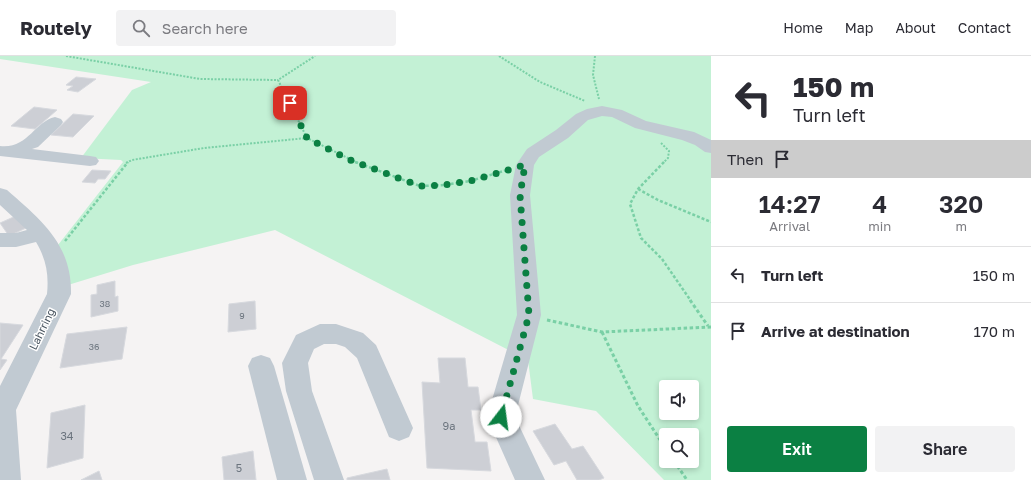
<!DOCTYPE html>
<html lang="en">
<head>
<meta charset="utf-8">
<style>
  body { margin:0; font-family:"Golos Text",sans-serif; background:#f2f2f3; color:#2b2b33; height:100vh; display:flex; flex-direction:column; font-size:15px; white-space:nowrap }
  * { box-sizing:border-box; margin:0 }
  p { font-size:13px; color:#7c7c81 }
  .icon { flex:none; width:22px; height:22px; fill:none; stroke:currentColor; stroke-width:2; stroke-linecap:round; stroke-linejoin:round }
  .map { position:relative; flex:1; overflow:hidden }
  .drawer { display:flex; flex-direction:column; background:#fff; width:320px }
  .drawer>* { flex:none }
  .banner { background:#fff; color:#2b2b33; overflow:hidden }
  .controls { position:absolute; left:659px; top:324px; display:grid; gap:8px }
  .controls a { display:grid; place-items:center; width:40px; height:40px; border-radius:4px; background:#fff; box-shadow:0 2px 6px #0003; font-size:20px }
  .pin { position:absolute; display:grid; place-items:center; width:34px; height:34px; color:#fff; margin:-17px; border-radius:8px; box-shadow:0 2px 6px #0006 }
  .me { position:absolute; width:44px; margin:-22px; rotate:15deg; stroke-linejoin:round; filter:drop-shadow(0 0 3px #0008) }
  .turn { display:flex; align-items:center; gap:14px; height:84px; padding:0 16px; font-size:18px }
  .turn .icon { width:52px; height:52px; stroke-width:2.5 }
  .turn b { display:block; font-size:28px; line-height:34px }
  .then { display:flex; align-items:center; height:38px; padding:0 16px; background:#0003; gap:8px; font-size:15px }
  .eta { display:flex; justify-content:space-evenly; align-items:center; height:68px; text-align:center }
  .eta b { font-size:24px; font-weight:600; line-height:28px }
  .action { display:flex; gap:8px; margin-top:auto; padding:8px 16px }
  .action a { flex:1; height:46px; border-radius:4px; background:#0b8043; color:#fff; font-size:16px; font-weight:600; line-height:46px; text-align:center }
  .action a+a { background:#f2f2f3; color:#2b2b33 }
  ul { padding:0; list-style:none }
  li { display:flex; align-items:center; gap:12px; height:56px; padding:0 16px; border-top:1px solid #e1e1e2 }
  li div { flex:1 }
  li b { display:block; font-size:15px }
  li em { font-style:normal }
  header { display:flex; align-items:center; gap:24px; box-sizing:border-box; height:56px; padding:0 20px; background:#fff; border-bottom:1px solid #e1e1e2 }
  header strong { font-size:19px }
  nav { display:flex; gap:22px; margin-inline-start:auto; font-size:14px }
  .search { width:280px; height:36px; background:#f2f2f3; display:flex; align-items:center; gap:10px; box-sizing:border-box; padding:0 14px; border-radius:4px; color:#7c7c81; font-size:15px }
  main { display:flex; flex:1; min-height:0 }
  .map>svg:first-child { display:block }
  .green { fill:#c3f1d5; fill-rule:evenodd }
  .building { fill:#cdcfd5; stroke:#d7d9de }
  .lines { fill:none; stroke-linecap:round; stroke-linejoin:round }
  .path-far2 { stroke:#7ad0a6; stroke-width:2; stroke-dasharray:2 1.5; stroke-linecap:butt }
  .path-far1 { stroke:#7ad0a6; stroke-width:2.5; stroke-dasharray:3 2; stroke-linecap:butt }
  .path { stroke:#7ad0a6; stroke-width:3; stroke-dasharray:3.5 2.5; stroke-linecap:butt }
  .minor { fill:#c1cad2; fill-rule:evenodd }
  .route { stroke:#0b8043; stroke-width:7; stroke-dasharray:0 12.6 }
  .labels { text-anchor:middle; stroke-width:3; stroke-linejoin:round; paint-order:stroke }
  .number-label { font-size:9px; fill:#6b747e }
  .street-label { font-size:11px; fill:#4a5661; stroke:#fff }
  .near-number-label { font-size:11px; fill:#6b747e }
</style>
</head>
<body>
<header>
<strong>Routely</strong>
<div class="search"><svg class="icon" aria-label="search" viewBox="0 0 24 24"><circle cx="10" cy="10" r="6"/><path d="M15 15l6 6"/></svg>Search here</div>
<nav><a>Home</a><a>Map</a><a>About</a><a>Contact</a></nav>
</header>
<main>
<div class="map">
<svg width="711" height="424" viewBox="0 0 711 424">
  <rect width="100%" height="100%" fill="#f5f3f3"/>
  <path class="green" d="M0 0H711V424H664L596 355 533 343 528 304 275 174 133 209 68 229 58 189 123 106 121 104 81 102 132 34 151 26 0 3ZM666 331H692V357H666ZM666 379H692V405H666Z"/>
  <g class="building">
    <polygon points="76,21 96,23 78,36 67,34 73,30 66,29"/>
    <polygon points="34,51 57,54 35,73 11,70"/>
    <polygon points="73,58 94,60 73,81 51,79"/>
    <polygon points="92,114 111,115 105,123 98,123 95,127 82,126"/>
    <polygon points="18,159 28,171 9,180 0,167"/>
    <polygon points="115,225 115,241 118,240 118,255 91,261 91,239 97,238 97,229"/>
    <polygon points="255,245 256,273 228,276 229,248"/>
    <polygon points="0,267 23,269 1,303 7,304 0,314"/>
    <polygon points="127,271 122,303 60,312 67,278"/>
    <polygon points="438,302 465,302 468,331 478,331 481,354 471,354 475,386 487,386 491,415 427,412 422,326 440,327"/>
    <polygon points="85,349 83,402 47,412 51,357"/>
    <polygon points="555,368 572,393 583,390 604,422 599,424 577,424 566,405 554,409 533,375"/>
    <polygon points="253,395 256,424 224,424 222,401"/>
    <polygon points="387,413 390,424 347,424 347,422"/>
    <polygon points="99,415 102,424 81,424"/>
  </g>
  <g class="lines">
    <g class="path-far2">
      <polyline points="66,0 200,23 278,24"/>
      <polyline points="499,0 540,26 585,45"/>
      <polyline points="595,0 593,19 599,43"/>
      <polyline points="307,82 278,24 315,0"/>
      <polyline points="661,87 669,95 668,102 663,107"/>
      <polyline points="126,107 132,104 204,92 307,82 358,107"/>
    </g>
    <g class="path-far1">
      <polyline points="355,106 420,130 444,129 470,125 507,114"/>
      <polyline points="664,106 638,133 630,148 641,182 662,203 691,245"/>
      <polyline points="638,133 658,144 711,166"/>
      <polyline points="65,185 128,106"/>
    </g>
    <g class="path">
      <polyline points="690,244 708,270"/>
      <polyline points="547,264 602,276 711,271"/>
      <polyline points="602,276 638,350 666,393"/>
      <polyline points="674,405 687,424"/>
    </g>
    <g class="minor">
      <polygon points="602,50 622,54 646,65 694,76 711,84 711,97 705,96 695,89 682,84 635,72 612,61 602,60 588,64 568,82 539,101 534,109 530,139 541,259 515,361 545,424 515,424 487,361 517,259 510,139 516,109 527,93 556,74 576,58 587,53"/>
      <path d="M55 61 61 63 63 66 61 69 38 91 32 93 90 100 96 101 99 105 96 109 90 110 0 100V90C28 93 34 66 55 61Z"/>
      <path d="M0 132 7 134C41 164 72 188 71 238L16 354 21 424H0V330L47 238C49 218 46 203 36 186L16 191H0V177H16L27 174 0 149Z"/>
      <polygon points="320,268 336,268 363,277 376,289 413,372 409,381 399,385 389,381 357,302 345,291 336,288 324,288 314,293 308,307 312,335 344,424 314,424 286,335 282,307 296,279"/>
      <polygon points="261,299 270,302 274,310 307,424 277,424 248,310 252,302"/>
    </g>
  </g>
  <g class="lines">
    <polyline class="route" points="290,47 307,82 350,104 420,130 444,129 470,125 525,109 520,139 529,259 501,361"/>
  </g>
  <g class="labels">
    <g class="number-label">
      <text x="105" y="251">38</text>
      <text x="242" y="263">9</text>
      <text x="94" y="294">36</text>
    </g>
    <g class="street-label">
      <text transform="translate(42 273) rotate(-64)" y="4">Lahrring</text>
    </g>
    <g class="near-number-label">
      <text x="449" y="374">9a</text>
      <text x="67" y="384">34</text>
      <text x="239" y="416">5</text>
    </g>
  </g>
</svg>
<div class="controls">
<a><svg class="icon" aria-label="sound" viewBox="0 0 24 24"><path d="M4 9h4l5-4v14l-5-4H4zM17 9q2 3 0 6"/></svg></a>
<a><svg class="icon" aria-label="search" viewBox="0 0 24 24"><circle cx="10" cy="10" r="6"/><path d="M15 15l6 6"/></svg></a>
</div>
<div class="pin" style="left:290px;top:47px;background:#d93025"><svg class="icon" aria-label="arrive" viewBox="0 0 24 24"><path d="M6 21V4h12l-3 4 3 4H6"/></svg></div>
<svg class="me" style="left:501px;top:361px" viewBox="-20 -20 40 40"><circle r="19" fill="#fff"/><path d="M0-13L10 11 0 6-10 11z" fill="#0b8043"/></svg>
</div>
<section class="drawer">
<div class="banner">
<div class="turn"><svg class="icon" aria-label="left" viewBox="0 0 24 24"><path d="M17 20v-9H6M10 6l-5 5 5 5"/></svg><div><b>150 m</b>Turn left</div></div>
<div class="then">Then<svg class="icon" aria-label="arrive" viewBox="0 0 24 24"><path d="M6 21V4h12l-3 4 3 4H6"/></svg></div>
</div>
<div class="eta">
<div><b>14:27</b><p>Arrival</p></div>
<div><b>4</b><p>min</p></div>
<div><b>320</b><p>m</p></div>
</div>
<ul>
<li><svg class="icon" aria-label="left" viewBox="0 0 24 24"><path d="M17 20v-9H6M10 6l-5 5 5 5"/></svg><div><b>Turn left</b></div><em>150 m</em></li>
<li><svg class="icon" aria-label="arrive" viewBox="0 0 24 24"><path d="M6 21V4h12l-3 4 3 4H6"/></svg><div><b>Arrive at destination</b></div><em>170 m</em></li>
</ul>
<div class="action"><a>Exit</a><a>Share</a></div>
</section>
</main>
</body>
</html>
